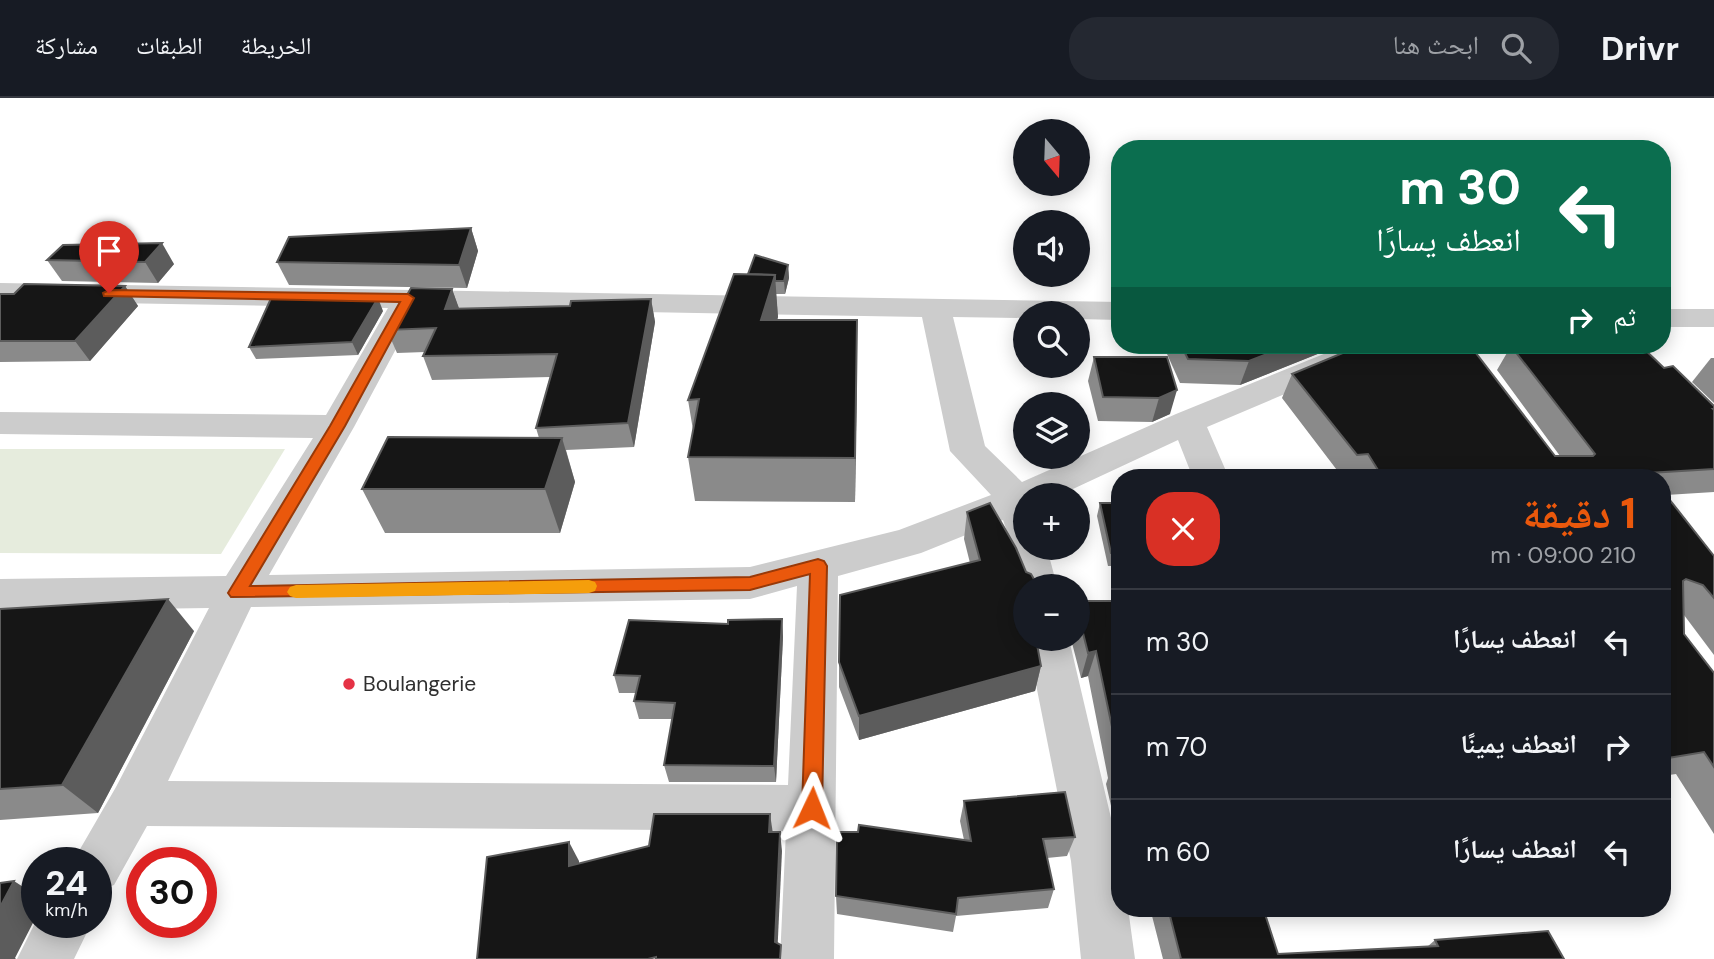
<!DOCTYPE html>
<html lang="ar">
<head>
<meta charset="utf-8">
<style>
  body { margin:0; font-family:"DM Sans","Noto Naskh Arabic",sans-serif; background:#242831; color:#f1f3f6; direction:rtl; height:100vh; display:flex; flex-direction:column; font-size:26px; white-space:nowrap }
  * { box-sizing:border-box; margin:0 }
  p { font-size:23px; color:#9ea1a6 }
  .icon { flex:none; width:38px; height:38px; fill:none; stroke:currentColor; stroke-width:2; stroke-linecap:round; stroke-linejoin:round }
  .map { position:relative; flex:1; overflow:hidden; direction:ltr }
  .sheet { position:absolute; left:1111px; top:371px; width:560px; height:448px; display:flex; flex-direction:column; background:#171b24; border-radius:28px; box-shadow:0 4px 18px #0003; direction:rtl }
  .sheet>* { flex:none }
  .banner { position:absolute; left:1111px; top:42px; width:560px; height:214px; border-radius:28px; box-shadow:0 4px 18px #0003; direction:rtl; background:#0b6e4f; color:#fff; overflow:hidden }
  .needle { width:46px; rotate:161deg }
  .fabs { position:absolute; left:1013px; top:21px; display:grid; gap:14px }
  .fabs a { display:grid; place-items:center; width:77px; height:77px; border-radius:50%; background:#171b24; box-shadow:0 4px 18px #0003; font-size:35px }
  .speed { position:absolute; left:21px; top:749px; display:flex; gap:14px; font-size:35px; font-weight:700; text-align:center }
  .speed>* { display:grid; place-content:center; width:91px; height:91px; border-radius:50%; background:#171b24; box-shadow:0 4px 18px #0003; line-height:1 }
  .speed small { font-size:18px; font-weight:400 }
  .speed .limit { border:10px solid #d22; background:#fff; color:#111 }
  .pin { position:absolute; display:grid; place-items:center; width:60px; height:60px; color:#fff; margin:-72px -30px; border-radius:50% 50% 50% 0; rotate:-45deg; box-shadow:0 0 7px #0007 }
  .pin .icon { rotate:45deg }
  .me { position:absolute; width:77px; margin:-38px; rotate:2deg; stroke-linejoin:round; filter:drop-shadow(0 0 5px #0008) }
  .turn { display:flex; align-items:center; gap:24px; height:147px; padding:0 35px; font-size:32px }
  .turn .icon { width:91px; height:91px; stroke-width:2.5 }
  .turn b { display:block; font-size:49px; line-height:60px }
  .then { display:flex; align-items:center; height:66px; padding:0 35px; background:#0003; gap:14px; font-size:26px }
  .round { display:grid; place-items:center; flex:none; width:74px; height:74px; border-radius:28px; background:#242831 }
  .head { display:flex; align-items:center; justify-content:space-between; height:119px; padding:0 35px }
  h1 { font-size:42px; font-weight:800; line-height:52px; color:#ea580c }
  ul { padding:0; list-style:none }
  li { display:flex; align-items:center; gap:21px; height:105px; padding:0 35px; border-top:2px solid #363941 }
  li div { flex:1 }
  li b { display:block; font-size:26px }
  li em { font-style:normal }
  header { display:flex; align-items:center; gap:42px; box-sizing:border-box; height:98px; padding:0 35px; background:#171b24; border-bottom:2px solid #363941 }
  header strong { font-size:33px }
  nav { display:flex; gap:38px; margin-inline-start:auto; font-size:24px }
  .search { width:490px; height:63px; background:#242831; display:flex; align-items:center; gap:18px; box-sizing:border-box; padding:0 24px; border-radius:28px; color:#9ea1a6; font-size:26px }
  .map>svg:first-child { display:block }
  .green { fill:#e6ecdd }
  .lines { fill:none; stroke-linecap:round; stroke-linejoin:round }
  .street { fill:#ccc; fill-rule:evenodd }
  .wall { fill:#8a8a8a }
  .shaded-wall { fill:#5c5c5c }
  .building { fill:#161616; stroke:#5c5c5c; stroke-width:2 }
  .route { fill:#ea580c; stroke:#983908; stroke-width:2 }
  .slow { fill:#f59e0b }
  .poi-dot { fill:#e53245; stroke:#fff; stroke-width:2.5 }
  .labels { text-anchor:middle; stroke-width:7; stroke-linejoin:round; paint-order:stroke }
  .poi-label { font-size:21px; fill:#2f2f2f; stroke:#fff; text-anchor:start }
</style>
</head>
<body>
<header>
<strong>Drivr</strong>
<div class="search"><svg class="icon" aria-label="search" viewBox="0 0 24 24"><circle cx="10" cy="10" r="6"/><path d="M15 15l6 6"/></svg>ابحث هنا</div>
<nav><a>الخريطة</a><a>الطبقات</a><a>مشاركة</a></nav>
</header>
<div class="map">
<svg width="1714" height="861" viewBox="0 0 1714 861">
  <rect width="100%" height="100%" fill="#fff"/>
  <polygon class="green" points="0,351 285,351 221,456 0,455"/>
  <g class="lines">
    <g class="street">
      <path d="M0 185 1120 204V222L1078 221V215H1026V220L953 219 985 348 1022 384 1176 316 1346 247H1389L1384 254 1207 329 1229 380H1193L1178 342 1060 397H1026V450H1047L1057 488H1026V500L1023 499 1017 488 1008 450 1011 445 1003 422 921 455 838 478 834 861H780L786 733 147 728 114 787 96 794V765H72L116 689 209 510 0 513V481L226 478 313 340 0 336V314L326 317 388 210 0 203ZM418 210 922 219 950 353 991 397 899 432 750 469 269 477 354 329ZM797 488 788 687 168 683 251 509 750 501Z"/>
      <rect x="1662" y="211" width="52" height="18"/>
      <polygon points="1027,541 1069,541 1115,737 1120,736 1120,810 1128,810 1135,861 1081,861 1071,763"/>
      <polygon points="37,821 37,824 92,824 74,861 17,861"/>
    </g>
  </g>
  <g class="wall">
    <polygon points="471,130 478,153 467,190 289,187 277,164"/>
    <polygon points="63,147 174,166 158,185 62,183 47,162"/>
    <polygon points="788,167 789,180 785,196 776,196 778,219 777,222 857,266 855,404 695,403 688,359 693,332 688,302 748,176"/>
    <polygon points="125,188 138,208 90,263 0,264 0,196 14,196"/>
    <polygon points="452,191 459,211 570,208 651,201 655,224 634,349 566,352 575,384 560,435 385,435 362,391 539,340 536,330 550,279 432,282 423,258 425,254 397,255 387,232"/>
    <polygon points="383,213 358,257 256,261 249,249"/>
    <polygon points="1163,247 1340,247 1240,287 1180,285"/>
    <polygon points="1511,248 1664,270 1714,308 1714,394 1666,397 1714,458 1714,557 1684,517 1684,536 1714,575 1714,736 1676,676 1662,678 1662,380 1343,380 1282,300 1292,276 1555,358 1560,358 1497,272"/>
    <polygon points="1094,259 1167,259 1170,316 1152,324 1098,323 1088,283"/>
    <polygon points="1711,260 1714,260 1714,305 1692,284"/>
    <polygon points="1100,405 1120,405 1120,468 1108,468 1097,418"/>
    <polygon points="967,414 1026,488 1041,568 1035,593 859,642 839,589 839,564 970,465 964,441"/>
    <polygon points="1078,503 1120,503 1120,735 1117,734 1106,686 1108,680 1088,578 1081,580 1071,541 1078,541"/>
    <polygon points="0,511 194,533 98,715 0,722"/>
    <polygon points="782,521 783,539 776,684 669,684 664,667 672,621 639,621 634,603 636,595 619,595 614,577 728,526"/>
    <polygon points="964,703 1075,739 1067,758 1047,760 1054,791 1048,810 956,818 953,834 837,816 836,798 964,742 960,723"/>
    <polygon points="1150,810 1263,810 1278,856 1427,849 1435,842 1564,861 1163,861"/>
  </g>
  <g class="shaded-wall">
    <polygon points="471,130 478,153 467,190 459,167"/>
    <polygon points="162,145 174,166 158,185 145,164"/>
    <polygon points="788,167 789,180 785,196 784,183"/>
    <polygon points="775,177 778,219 765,265 761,222"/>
    <polygon points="125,188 138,208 90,263 75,243"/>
    <polygon points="452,191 460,213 445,211"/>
    <polygon points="378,200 383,213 358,257 352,244"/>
    <polygon points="651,201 655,224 634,349 628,325"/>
    <polygon points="857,222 857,266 855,404 855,360"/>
    <polygon points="1290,247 1340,247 1240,287 1249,263"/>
    <polygon points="1177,292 1170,316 1152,324 1159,300"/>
    <polygon points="562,340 575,384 560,435 545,391"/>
    <polygon points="168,501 194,533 98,715 62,687"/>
    <polygon points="782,521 783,539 776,684 774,668"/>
    <polygon points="1096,553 1088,578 1081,580 1088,555"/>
    <polygon points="1041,568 1035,593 859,642 859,618"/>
    <polygon points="770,716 773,736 769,734"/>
    <polygon points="780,734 782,753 777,861 775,844"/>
    <polygon points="569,744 579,763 579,786 569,768"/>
    <polygon points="14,783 37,798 37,817 15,860 16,861 0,861 0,809"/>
  </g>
  <g class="building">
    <polygon points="471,130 459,167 277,164 289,139"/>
    <polygon points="162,145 145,164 47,162 63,147"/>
    <polygon points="755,157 788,167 784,183 775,183 775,177 748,176"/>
    <polygon points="734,176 775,177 761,222 857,222 855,360 688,359 699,301 688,302"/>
    <polygon points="24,186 125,188 75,243 0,243 0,196 14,196"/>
    <polygon points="411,190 452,191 445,211 570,208 571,203 651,201 628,325 536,330 557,256 423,258 436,230 387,232"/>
    <polygon points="272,198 378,200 352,244 249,249"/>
    <polygon points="1181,247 1290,247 1249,263 1188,261"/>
    <polygon points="1362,247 1465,247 1467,250 1472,250 1555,358 1593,358 1595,356 1511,248 1640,247 1664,270 1673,268 1714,308 1714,311 1713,311 1714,312 1714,371 1649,375 1653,380 1383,380 1368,356 1357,357 1292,276"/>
    <polygon points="1094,259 1167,259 1177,292 1159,300 1103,299"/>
    <polygon points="388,339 562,340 545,391 362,391"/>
    <polygon points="1662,392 1714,458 1714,500 1703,487 1686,481 1683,483 1684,536 1714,575 1714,669 1704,654 1662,661"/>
    <polygon points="990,405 1016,450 1026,474 1031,476 1038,488 1026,488 1026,541 1036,541 1041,568 859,618 839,564 840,497 980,462 967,414"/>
    <polygon points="1100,405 1120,405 1120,455 1111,455"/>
    <polygon points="168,501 62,687 0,691 0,511"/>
    <polygon points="1078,503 1120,503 1120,683 1115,663 1119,662 1096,553 1088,555 1078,515"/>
    <polygon points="782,521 774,668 664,667 675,605 634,603 640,578 614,577 629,522 728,526 728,522"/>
    <polygon points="1065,694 1075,739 1043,741 1054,791 958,800 956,816 836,798 837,734 858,734 859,727 971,743 964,703"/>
    <polygon points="654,716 770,716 769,734 780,734 775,844 781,847 780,861 656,861 656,859 648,861 477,861 487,759 569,744 569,768 649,748"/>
    <polygon points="14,783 0,809 0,785"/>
    <polygon points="1168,810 1263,810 1278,856 1438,848 1435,842 1548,833 1564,861 1181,861"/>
  </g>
  <polygon class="route" points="109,192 408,196 414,200 345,328 250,488 750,479 818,461 824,463 827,468 822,710 819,716 812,719 804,716 802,710 810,476 750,492 231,499 228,495 231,490 330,328 400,204 104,198 103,195"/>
  <polygon class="slow" points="589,482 595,484 597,488 595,493 589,495 296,500 290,498 287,494 290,489 296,487"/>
  <circle class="poi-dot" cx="349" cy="586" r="7"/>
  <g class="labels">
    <g class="poi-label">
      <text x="363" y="593">Boulangerie</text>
    </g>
  </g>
</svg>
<div class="fabs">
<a><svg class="needle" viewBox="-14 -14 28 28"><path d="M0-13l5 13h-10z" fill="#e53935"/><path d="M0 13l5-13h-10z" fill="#9ea1a6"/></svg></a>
<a><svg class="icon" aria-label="sound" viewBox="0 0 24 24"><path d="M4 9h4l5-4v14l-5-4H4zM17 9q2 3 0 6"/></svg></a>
<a><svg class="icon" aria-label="search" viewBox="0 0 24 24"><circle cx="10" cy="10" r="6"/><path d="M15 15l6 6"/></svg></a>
<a><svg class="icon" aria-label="layers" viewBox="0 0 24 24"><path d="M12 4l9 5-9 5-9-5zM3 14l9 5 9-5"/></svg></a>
<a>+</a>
<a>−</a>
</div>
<div class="speed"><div>24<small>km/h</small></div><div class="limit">30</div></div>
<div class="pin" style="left:109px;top:195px;background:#d93025"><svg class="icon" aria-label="arrive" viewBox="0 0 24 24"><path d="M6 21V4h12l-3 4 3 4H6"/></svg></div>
<svg class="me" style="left:812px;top:710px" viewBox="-20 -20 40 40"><path d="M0-17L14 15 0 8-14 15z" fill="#ea580c" stroke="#fff" stroke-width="4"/></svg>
<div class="banner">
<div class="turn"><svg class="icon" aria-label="left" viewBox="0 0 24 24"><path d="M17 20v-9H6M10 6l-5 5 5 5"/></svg><div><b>30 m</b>انعطف يسارًا</div></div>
<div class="then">ثم<svg class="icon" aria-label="right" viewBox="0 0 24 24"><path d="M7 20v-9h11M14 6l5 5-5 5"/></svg></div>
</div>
<section class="sheet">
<div class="head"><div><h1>1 دقيقة</h1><p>210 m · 09:00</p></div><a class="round" style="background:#d93025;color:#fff"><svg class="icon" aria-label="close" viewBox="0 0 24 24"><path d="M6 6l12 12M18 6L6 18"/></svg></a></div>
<ul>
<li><svg class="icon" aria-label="left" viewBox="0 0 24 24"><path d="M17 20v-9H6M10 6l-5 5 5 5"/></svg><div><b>انعطف يسارًا</b></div><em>30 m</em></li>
<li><svg class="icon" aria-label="right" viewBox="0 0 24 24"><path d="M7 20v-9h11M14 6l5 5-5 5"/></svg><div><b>انعطف يمينًا</b></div><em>70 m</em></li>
<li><svg class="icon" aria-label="left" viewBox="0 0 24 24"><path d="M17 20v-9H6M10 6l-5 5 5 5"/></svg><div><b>انعطف يسارًا</b></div><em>60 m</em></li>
</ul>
</section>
</div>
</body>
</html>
